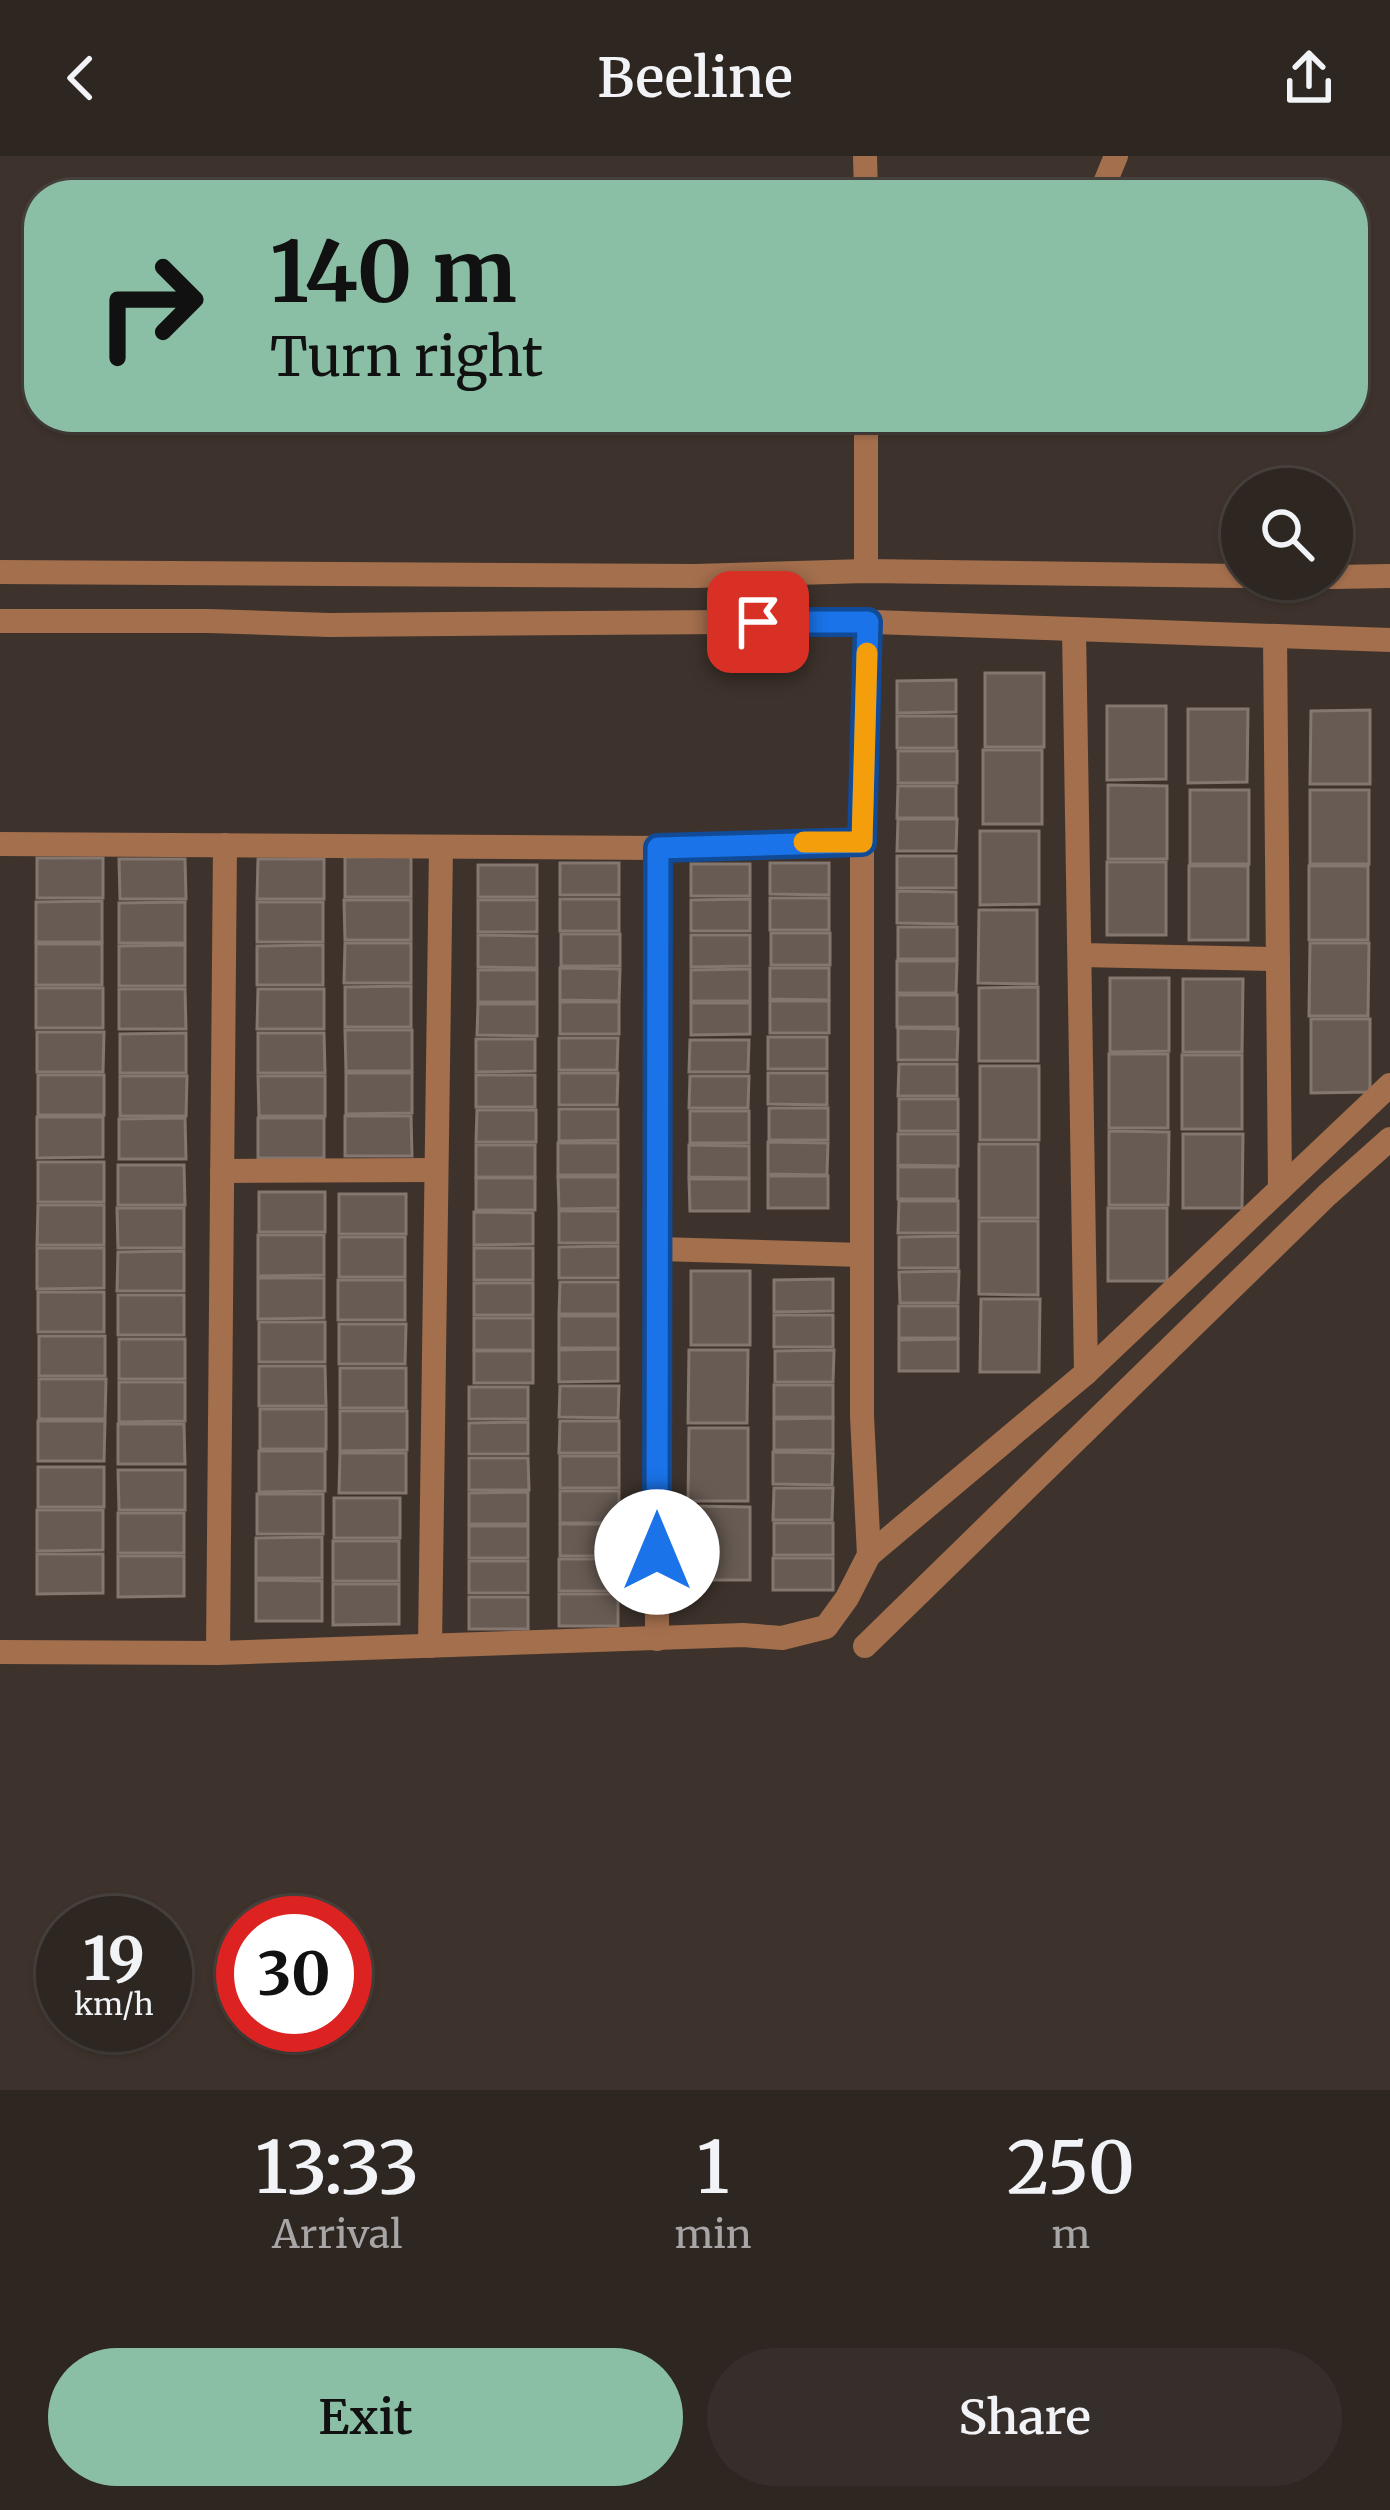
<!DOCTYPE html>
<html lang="en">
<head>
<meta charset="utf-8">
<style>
  body { margin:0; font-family:Merriweather,serif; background:#362e2a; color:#f1f3f6; height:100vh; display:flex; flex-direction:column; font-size:45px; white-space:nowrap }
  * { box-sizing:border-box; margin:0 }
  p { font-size:39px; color:#a7a5a5 }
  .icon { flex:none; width:66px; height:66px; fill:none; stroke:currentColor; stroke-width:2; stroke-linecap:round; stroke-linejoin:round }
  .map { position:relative; height:1934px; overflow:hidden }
  .panel { display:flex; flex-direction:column; background:#2e2621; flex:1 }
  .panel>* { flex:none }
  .hud { position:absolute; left:24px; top:24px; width:1344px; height:252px; border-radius:48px; box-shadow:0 3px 9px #0004,0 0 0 3px #49433f; background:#8abfa5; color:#111; overflow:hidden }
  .fabs { position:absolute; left:1221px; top:312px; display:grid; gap:24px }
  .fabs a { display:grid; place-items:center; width:132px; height:132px; border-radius:50%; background:#2e2621; box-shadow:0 3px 9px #0004,0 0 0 3px #49433f; font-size:60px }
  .speed { position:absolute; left:36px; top:1740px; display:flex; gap:24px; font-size:60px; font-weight:700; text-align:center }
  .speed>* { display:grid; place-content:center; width:156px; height:156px; border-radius:50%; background:#2e2621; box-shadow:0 3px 9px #0004,0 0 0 3px #49433f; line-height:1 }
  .speed small { font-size:30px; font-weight:400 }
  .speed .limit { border:18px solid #d22; background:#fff; color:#111 }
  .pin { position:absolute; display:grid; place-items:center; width:102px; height:102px; color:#fff; margin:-51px; border-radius:24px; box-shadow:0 6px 18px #0006 }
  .me { position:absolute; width:132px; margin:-66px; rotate:0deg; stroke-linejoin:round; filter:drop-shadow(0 0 9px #0008) }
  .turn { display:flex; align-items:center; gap:42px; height:252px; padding:0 48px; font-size:54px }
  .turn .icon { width:156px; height:156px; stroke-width:2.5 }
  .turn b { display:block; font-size:84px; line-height:102px }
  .eta { display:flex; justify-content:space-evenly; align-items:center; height:204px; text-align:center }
  .eta b { font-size:72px; font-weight:600; line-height:84px }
  .action { display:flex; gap:24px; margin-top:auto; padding:24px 48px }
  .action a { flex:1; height:138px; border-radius:72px; background:#8abfa5; color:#111; font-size:48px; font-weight:600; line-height:138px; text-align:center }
  .action a+a { background:#362e2a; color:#f1f3f6 }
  header { display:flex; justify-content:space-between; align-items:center; height:156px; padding:0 48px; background:#2e2621; font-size:54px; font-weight:600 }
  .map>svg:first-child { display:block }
  .building { fill:#675b53; stroke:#84776f; stroke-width:3 }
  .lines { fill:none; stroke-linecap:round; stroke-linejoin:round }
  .street { stroke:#a46f4d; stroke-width:24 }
  .route-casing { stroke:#114b97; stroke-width:30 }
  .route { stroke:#1a73e8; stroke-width:21 }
  .slow { stroke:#f59e0b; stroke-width:21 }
</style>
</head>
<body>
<header><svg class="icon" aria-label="back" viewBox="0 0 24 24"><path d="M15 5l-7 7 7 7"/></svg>Beeline<svg class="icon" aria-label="share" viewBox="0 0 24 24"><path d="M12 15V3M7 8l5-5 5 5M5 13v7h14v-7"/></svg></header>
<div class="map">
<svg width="1390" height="1934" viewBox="0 0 1390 1934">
  <rect width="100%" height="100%" fill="#3e332c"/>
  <g class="building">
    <rect x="985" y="517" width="59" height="74"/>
    <polygon points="956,524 956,556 897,557 897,525"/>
    <polygon points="1107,550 1166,550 1166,623 1107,624"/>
    <polygon points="1188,553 1248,553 1247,626 1188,627"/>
    <polygon points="1370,554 1370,628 1310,628 1311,555"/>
    <rect x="897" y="560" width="59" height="32"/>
    <rect x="983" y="594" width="59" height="74"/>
    <rect x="898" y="595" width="59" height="32"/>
    <polygon points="1108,629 1167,630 1167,703 1108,703"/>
    <polygon points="898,630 956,630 956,662 897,662"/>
    <rect x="1190" y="634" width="59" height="74"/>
    <rect x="1310" y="634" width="59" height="74"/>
    <polygon points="898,663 957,663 956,695 897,695"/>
    <polygon points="980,675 1039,675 1039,748 980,749"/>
    <polygon points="411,700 411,741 345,741 345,701"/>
    <rect x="897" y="700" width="59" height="32"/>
    <rect x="37" y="702" width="66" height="40"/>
    <polygon points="119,703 185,703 186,743 120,743"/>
    <polygon points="258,703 324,703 324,743 257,743"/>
    <rect x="1107" y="706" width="59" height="73"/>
    <rect x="560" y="707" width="59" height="32"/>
    <polygon points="770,707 829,707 829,739 770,738"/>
    <rect x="691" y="708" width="59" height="32"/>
    <rect x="478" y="709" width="59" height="32"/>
    <rect x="1189" y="710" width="59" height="74"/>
    <rect x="1309" y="710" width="59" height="74"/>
    <polygon points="897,735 956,736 956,768 897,767"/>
    <rect x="770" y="742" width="59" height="32"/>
    <rect x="560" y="743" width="59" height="32"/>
    <polygon points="750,743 750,775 691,775 691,744"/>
    <polygon points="344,744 411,744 411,784 345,784"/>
    <rect x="478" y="744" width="59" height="32"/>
    <polygon points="102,745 102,786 36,786 36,746"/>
    <polygon points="185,746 185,787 119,787 119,747"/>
    <rect x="257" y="746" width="66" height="40"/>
    <polygon points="979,754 1037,754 1037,828 978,827"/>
    <rect x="898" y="771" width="59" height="32"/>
    <rect x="771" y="777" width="59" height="32"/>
    <rect x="561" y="778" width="59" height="32"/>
    <polygon points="478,779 537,780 537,812 478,811"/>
    <polygon points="691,779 750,779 750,810 691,811"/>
    <polygon points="345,787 411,787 411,827 344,827"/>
    <polygon points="1310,787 1369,787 1368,860 1309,860"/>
    <rect x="36" y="788" width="66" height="41"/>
    <polygon points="185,789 185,830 119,830 119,790"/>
    <polygon points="323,789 323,829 257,829 257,790"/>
    <polygon points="897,805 957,805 956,837 897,837"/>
    <polygon points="560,812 620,813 619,845 560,844"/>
    <polygon points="770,812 829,812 829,844 770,843"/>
    <polygon points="750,813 750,845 691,845 691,814"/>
    <rect x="478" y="814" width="59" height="32"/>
    <polygon points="1110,822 1169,822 1169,895 1110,896"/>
    <polygon points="1183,823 1243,823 1242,896 1183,896"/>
    <polygon points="411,830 411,871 345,871 345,831"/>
    <polygon points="1038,831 1038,905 979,905 979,832"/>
    <rect x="36" y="832" width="67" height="40"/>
    <polygon points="119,833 185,833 186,873 119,873"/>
    <polygon points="258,833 324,833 324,873 257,873"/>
    <rect x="897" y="839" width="60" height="32"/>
    <rect x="770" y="845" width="59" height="32"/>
    <rect x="560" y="846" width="59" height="32"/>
    <polygon points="691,847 750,847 750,878 691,879"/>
    <polygon points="478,848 537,848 537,880 477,879"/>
    <polygon points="1311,863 1370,863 1370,936 1311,937"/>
    <polygon points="898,872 958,873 957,904 898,904"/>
    <polygon points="345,874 412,874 412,915 346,915"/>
    <polygon points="37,876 104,876 103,916 37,916"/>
    <polygon points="186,877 186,917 120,917 120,878"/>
    <polygon points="258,877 324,877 325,917 258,917"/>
    <rect x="768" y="881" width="59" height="32"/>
    <polygon points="559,882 618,882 617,914 559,914"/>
    <polygon points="476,883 535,883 535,915 476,916"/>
    <polygon points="690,884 749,884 748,916 689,916"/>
    <rect x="1109" y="898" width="59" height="74"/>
    <rect x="1182" y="899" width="60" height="74"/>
    <polygon points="899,908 957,908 957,940 898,940"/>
    <rect x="980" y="910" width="59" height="74"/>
    <polygon points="346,917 412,917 412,957 346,958"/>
    <polygon points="559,917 618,917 617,949 559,949"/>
    <polygon points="768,917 827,917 827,949 768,948"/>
    <rect x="38" y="919" width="66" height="40"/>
    <rect x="476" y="919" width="59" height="32"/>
    <polygon points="120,920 187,920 186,960 120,960"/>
    <polygon points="258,920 325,920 325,960 259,960"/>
    <polygon points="690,920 749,920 748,952 689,952"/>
    <rect x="899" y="943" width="59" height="32"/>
    <rect x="769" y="952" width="59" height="32"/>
    <polygon points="559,953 618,953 618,984 559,985"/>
    <polygon points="477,954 536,954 536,986 476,986"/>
    <rect x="690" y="955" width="59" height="32"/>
    <polygon points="345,960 411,960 412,1000 345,1000"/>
    <polygon points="37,961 103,961 103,1001 37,1002"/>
    <polygon points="185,962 186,1003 119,1003 119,963"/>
    <rect x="258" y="962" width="66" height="40"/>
    <polygon points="1109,975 1169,976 1168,1049 1109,1049"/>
    <polygon points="898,978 958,978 958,1010 898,1009"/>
    <polygon points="1183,978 1243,978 1242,1052 1183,1052"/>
    <polygon points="768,986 828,987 827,1019 768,1018"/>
    <rect x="558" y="987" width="60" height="32"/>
    <rect x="979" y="988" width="59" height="74"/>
    <rect x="476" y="989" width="59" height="32"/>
    <polygon points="689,989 749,990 749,1022 689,1021"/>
    <rect x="38" y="1006" width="66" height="40"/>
    <polygon points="118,1009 184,1009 185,1049 118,1049"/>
    <rect x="898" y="1011" width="59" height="32"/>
    <rect x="768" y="1020" width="60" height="32"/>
    <polygon points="558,1021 618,1021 618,1052 559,1053"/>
    <rect x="476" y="1022" width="59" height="32"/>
    <polygon points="689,1023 749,1023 749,1055 690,1055"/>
    <rect x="259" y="1036" width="66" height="40"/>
    <rect x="339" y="1038" width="67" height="40"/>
    <polygon points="899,1045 958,1045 958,1077 898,1077"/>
    <polygon points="38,1049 104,1049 104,1089 37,1089"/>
    <polygon points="117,1052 184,1052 184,1092 118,1092"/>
    <rect x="1108" y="1052" width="59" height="73"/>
    <rect x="559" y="1055" width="59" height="32"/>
    <polygon points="474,1056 533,1057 533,1088 474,1089"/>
    <polygon points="979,1065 1038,1065 1038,1139 979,1138"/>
    <polygon points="258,1079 324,1079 324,1119 258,1120"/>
    <polygon points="958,1080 958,1112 899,1112 899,1081"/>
    <rect x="339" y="1081" width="66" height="40"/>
    <polygon points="618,1090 618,1122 559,1122 559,1091"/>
    <polygon points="37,1092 104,1092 104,1132 37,1133"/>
    <rect x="474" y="1092" width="59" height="32"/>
    <polygon points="184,1095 184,1135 117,1135 118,1096"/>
    <rect x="691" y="1115" width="59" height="74"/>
    <polygon points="959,1115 958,1147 900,1147 899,1116"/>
    <polygon points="258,1122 324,1122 324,1162 258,1163"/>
    <polygon points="833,1123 833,1155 774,1156 774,1124"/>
    <rect x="338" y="1124" width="67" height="40"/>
    <polygon points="560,1126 618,1126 618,1158 559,1158"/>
    <rect x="474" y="1127" width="59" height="32"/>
    <rect x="38" y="1136" width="66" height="40"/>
    <rect x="118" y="1139" width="66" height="40"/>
    <polygon points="981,1143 1040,1143 1039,1216 980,1216"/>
    <rect x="899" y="1150" width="59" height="32"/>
    <rect x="774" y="1159" width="59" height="32"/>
    <rect x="559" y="1160" width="59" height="32"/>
    <rect x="474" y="1162" width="59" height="32"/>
    <rect x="259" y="1166" width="66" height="40"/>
    <polygon points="339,1168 406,1168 405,1208 339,1208"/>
    <rect x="39" y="1180" width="66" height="40"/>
    <rect x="119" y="1183" width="66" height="40"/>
    <polygon points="958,1183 958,1215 899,1215 899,1184"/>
    <polygon points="618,1193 618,1225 559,1226 559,1194"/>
    <polygon points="689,1194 748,1194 747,1267 688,1267"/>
    <polygon points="834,1194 833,1226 775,1226 775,1195"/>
    <rect x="474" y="1195" width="59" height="32"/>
    <polygon points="259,1210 325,1210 326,1250 259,1250"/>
    <rect x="340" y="1212" width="66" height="40"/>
    <polygon points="39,1223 106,1223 105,1263 39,1263"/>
    <polygon points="119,1226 185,1226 185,1265 119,1266"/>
    <rect x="774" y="1229" width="59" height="32"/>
    <polygon points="560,1230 619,1230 618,1262 559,1261"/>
    <rect x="469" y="1231" width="59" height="32"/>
    <rect x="260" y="1253" width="66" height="40"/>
    <polygon points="340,1255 407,1255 407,1294 340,1295"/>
    <polygon points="833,1262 833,1294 774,1294 774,1263"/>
    <polygon points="38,1265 105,1265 104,1305 38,1305"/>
    <polygon points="560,1265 619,1265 619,1297 559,1297"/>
    <polygon points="528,1266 528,1298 469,1298 469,1267"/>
    <polygon points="118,1268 184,1268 185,1308 118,1308"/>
    <polygon points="689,1272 748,1272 748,1345 688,1345"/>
    <polygon points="259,1295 325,1295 325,1335 259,1336"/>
    <polygon points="773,1296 833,1297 832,1329 773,1328"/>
    <polygon points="340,1297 406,1297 406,1337 339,1337"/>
    <rect x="560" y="1300" width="59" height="32"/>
    <polygon points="469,1302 528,1302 529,1334 469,1334"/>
    <rect x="38" y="1311" width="66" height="40"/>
    <polygon points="118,1314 185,1314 185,1354 119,1354"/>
    <polygon points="774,1332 833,1332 832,1364 773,1364"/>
    <rect x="560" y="1335" width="59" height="32"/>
    <polygon points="528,1336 528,1368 469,1368 469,1337"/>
    <rect x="257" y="1338" width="66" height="40"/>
    <rect x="334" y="1342" width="66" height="40"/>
    <polygon points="691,1350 750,1351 750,1424 691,1424"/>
    <polygon points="37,1354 103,1354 103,1394 37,1395"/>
    <rect x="118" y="1357" width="66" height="40"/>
    <rect x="774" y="1367" width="59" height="32"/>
    <rect x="560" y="1368" width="59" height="32"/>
    <rect x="469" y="1370" width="59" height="32"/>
    <polygon points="322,1381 322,1422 256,1422 256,1382"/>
    <rect x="333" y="1385" width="66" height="40"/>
    <polygon points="37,1398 103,1398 103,1437 37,1438"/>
    <polygon points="118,1400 184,1400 184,1440 118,1441"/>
    <rect x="773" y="1402" width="60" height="32"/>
    <rect x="559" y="1403" width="59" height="32"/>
    <rect x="469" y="1405" width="59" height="32"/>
    <polygon points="256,1424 322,1425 322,1465 256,1465"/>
    <polygon points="333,1428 399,1428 399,1468 333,1469"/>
    <rect x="559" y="1438" width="59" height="32"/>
    <rect x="469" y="1441" width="59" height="32"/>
  </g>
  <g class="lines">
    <g class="street">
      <polyline points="865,0 866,39"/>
      <polyline points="1100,39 1116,0"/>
      <polyline points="866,261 866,415"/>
      <polyline points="0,416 695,420 866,415 1242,420"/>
      <polyline points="1332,421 1390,420"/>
      <polyline points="0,465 208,465 329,469 845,465 1390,484"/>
      <polyline points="1275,480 1280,1033"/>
      <polyline points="0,688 658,692 862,686 868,466"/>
      <polyline points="1080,799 1278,803"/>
      <polyline points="222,1015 436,1014"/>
      <polyline points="658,1093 862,1099"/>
      <polyline points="1086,1217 1390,929"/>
      <polyline points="869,1399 1086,1217 1074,473"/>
      <polyline points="657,1483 658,692"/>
      <polyline points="430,1490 441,691"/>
      <polyline points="865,1490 1327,1039 1390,983"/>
      <polyline points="0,1496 218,1497 743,1479 782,1482 826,1471 847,1442 869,1399 862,1260 862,686"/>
      <polyline points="218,1497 225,689"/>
    </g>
  </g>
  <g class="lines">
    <g class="route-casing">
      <polyline id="route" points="657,1396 658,692 862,686 868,466 758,466"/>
    </g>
    <use href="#route" class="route"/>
    <polyline class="slow" points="804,686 862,686 867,497"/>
  </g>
</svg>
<div class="fabs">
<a><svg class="icon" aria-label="search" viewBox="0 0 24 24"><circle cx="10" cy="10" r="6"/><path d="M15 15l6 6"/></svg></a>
</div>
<div class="speed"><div>19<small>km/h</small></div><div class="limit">30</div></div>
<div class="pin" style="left:758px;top:466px;background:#d93025"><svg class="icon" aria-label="arrive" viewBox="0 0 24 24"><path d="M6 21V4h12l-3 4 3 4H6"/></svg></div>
<svg class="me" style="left:657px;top:1396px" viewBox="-20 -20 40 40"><circle r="19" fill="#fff"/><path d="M0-13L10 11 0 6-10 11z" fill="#1a73e8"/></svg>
<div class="hud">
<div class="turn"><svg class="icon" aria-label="right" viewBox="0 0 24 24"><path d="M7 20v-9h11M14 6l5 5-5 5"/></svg><div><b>140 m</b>Turn right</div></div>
</div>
</div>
<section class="panel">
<div class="eta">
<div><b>13:33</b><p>Arrival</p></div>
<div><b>1</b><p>min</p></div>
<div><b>250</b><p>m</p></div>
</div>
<div class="action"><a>Exit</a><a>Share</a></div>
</section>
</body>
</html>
